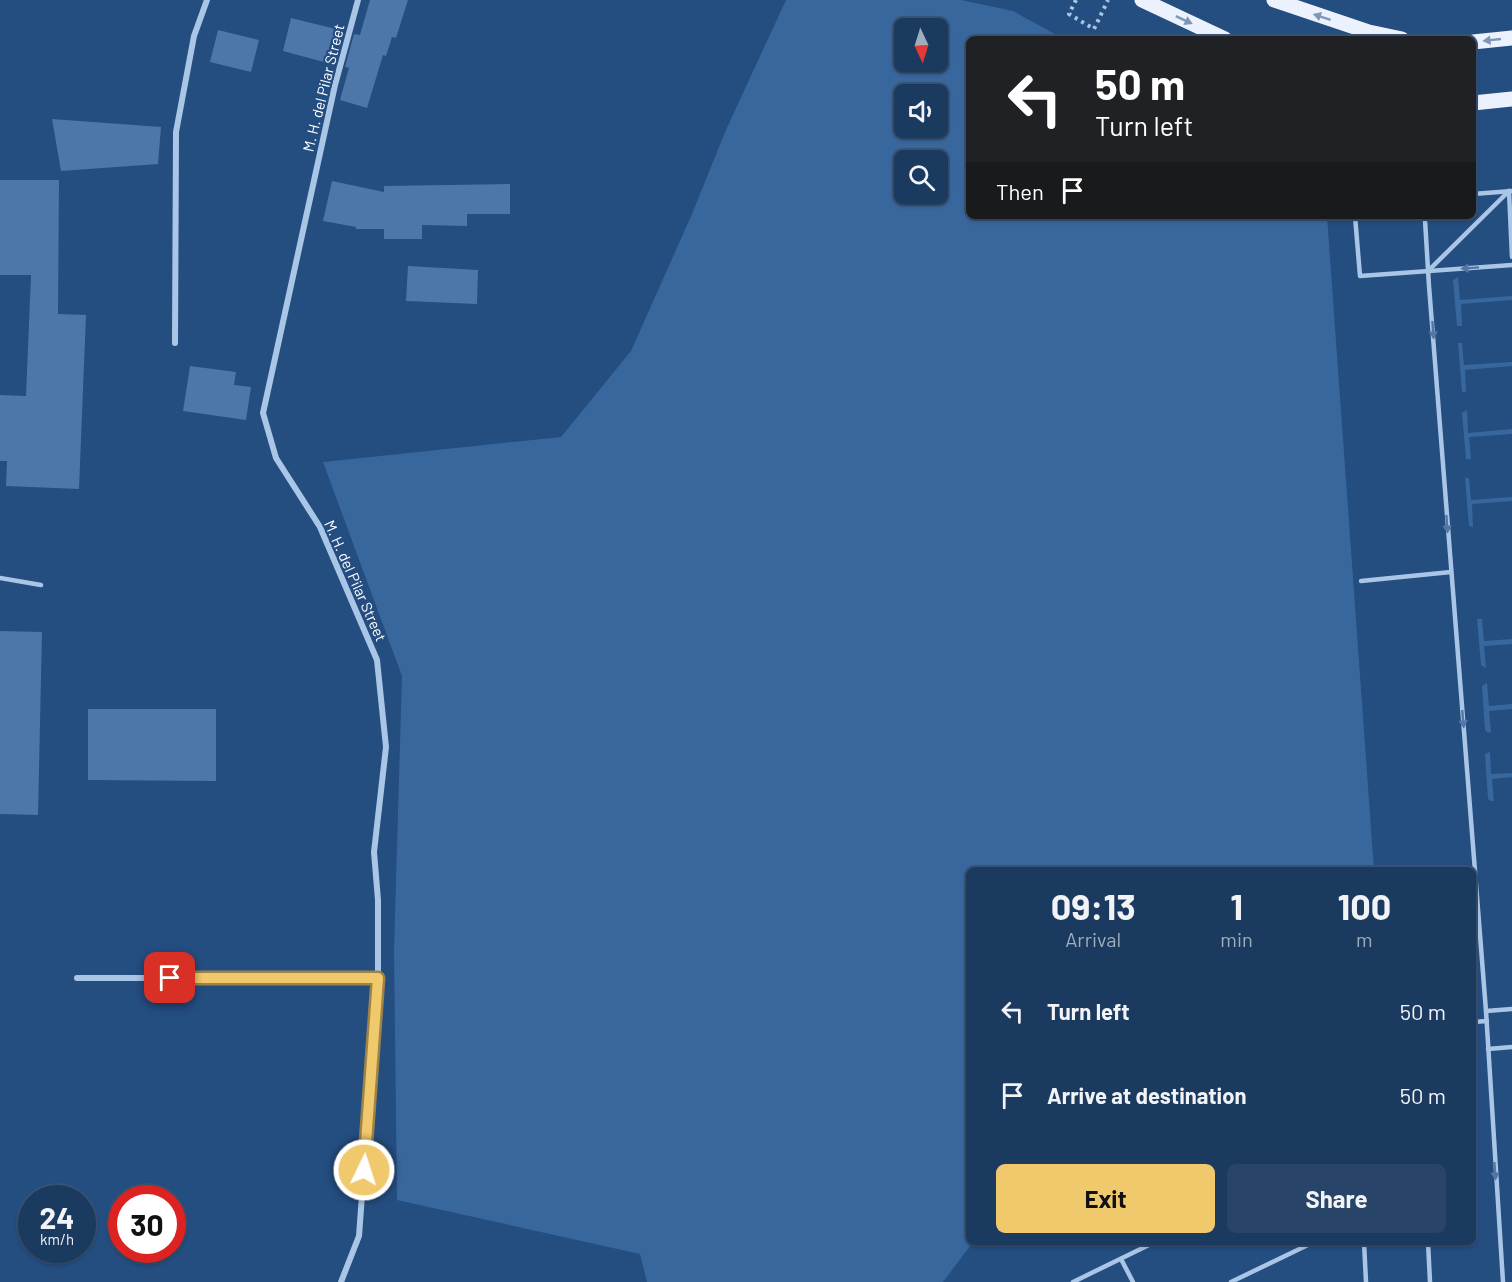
<!DOCTYPE html>
<html lang="en">
<head>
<meta charset="utf-8">
<style>
  body { margin:0; font-family:Barlow,sans-serif; background:#284569; color:#f1f3f6; height:100vh; display:flex; flex-direction:column; font-size:22px; white-space:nowrap }
  * { box-sizing:border-box; margin:0 }
  p { font-size:20px; color:#a0adbd }
  .icon { flex:none; width:33px; height:33px; fill:none; stroke:currentColor; stroke-width:2; stroke-linecap:round; stroke-linejoin:round }
  .map { position:relative; flex:1; overflow:hidden }
  .drawer { position:absolute; left:966px; top:867px; width:510px; height:378px; display:flex; flex-direction:column; background:#1b3a60; border-radius:9px; box-shadow:0 2px 4px #0004,0 0 0 2px #395475 }
  .drawer>* { flex:none }
  .top-card { position:absolute; left:966px; top:36px; width:510px; height:183px; border-radius:9px; box-shadow:0 2px 4px #0004,0 0 0 2px #395475; background:#202124; color:#fff; overflow:hidden }
  .needle { width:39px; rotate:176deg }
  .fabs { position:absolute; left:894px; top:18px; display:grid; gap:12px }
  .fabs a { display:grid; place-items:center; width:54px; height:54px; border-radius:9px; background:#1b3a60; box-shadow:0 2px 4px #0004,0 0 0 2px #395475; font-size:30px }
  .speed { position:absolute; left:18px; top:1185px; display:flex; gap:12px; font-size:30px; font-weight:700; text-align:center }
  .speed>* { display:grid; place-content:center; width:78px; height:78px; border-radius:50%; background:#1b3a60; box-shadow:0 2px 4px #0004,0 0 0 2px #395475; line-height:1 }
  .speed small { font-size:15px; font-weight:400 }
  .speed .limit { border:9px solid #d22; background:#fff; color:#111 }
  .pin { position:absolute; display:grid; place-items:center; width:51px; height:51px; color:#fff; margin:-26px; border-radius:12px; box-shadow:0 3px 9px #0006 }
  .me { position:absolute; width:66px; margin:-33px; rotate:4deg; stroke-linejoin:round; filter:drop-shadow(0 0 4px #0008) }
  .turn { display:flex; align-items:center; gap:21px; height:126px; padding:0 30px; font-size:27px }
  .turn .icon { width:78px; height:78px; stroke-width:2.5 }
  .turn b { display:block; font-size:42px; line-height:51px }
  .then { display:flex; align-items:center; height:57px; padding:0 30px; background:#0003; gap:12px; font-size:22px }
  .eta { display:flex; justify-content:space-evenly; align-items:center; height:102px; text-align:center }
  .eta b { font-size:36px; font-weight:700; line-height:42px }
  .button { display:flex; gap:12px; margin-top:auto; padding:12px 30px }
  .button a { flex:1; height:69px; border-radius:9px; background:#f1c96d; color:#111; font-size:24px; font-weight:700; line-height:69px; text-align:center }
  .button a+a { background:#284569; color:#f1f3f6 }
  ul { padding:0; list-style:none }
  li { display:flex; align-items:center; gap:18px; height:84px; padding:0 30px }
  li div { flex:1 }
  li b { display:block; font-size:22px }
  li em { font-style:normal }
  .map>svg:first-child { display:block }
  .green { fill:#38679d; fill-rule:evenodd }
  .building { fill:#4c77a8 }
  .lines { fill:none; stroke-linecap:round; stroke-linejoin:round }
  .path { stroke:#aac6e6; stroke-width:4; stroke-dasharray:3 4.5; stroke-linecap:butt }
  .lane { stroke:#aac6e6; stroke-width:4.5 }
  .street { stroke:#aac6e6; stroke-width:6 }
  .primary { stroke:#ebf2fd; stroke-width:15 }
  .oneway { fill:#7e97b8 }
  .oneway2 { fill:#5377a4 }
  .route-casing { stroke:#9d8347; stroke-width:15 }
  .route { stroke:#f1c96d; stroke-width:10 }
  .labels { text-anchor:middle; stroke-width:4.5; stroke-linejoin:round; paint-order:stroke }
  .street-label { font-size:15px; fill:#fff; stroke:#244d80 }
</style>
</head>
<body>
<div class="map">
<svg width="1512" height="1282" viewBox="0 0 1512 1282">
  <rect width="100%" height="100%" fill="#244d80"/>
  <g class="green">
    <path d="M786 0H961L1013 11 1064 39H969V216H1327L1374 870H969V1242H973L943 1282H647L640 1254 397 1200 394 950 402 676 323 462 561 437 631 351 692 214 725 132ZM904 28H938V62H904ZM904 94H938V128H904ZM904 160H938V194H904Z"/>
    <polygon points="1458,277 1460,300 1512,296 1512,300 1461,304 1462,326 1457,326 1453,280"/>
    <polygon points="1458,343 1462,343 1464,365 1512,362 1512,366 1465,370 1466,392 1462,392"/>
    <polygon points="1467,410 1468,433 1512,429 1512,434 1469,437 1471,459 1466,459 1462,413"/>
    <polygon points="1465,478 1469,478 1471,500 1512,497 1512,501 1472,504 1473,527 1469,526"/>
    <polygon points="1477,619 1482,619 1484,641 1512,639 1512,644 1484,646 1486,668 1481,665"/>
    <polygon points="1487,683 1489,706 1512,704 1512,709 1489,711 1491,732 1488,733 1485,730 1482,686"/>
    <polygon points="1490,752 1491,774 1512,773 1512,777 1492,779 1494,801 1491,801 1488,799 1485,754"/>
  </g>
  <g class="building">
    <polygon points="370,0 408,0 396,38 392,37 386,56 383,55 367,108 340,100 349,68 345,67 354,34 360,35"/>
    <polygon points="291,18 344,31 335,65 283,51"/>
    <polygon points="218,30 259,40 251,72 210,62"/>
    <polygon points="52,119 161,127 158,164 61,171"/>
    <polygon points="0,180 59,180 58,314 86,315 79,489 6,486 7,461 0,461 0,395 26,396 31,275 0,275"/>
    <polygon points="332,181 384,192 384,186 510,184 510,214 467,214 467,226 422,225 422,239 384,239 384,229 356,229 356,227 323,221"/>
    <polygon points="408,266 478,270 477,304 406,301"/>
    <polygon points="190,366 236,372 234,385 251,387 246,420 183,411"/>
    <polygon points="0,631 42,632 38,815 0,814"/>
    <polygon points="88,709 216,709 216,781 88,780"/>
  </g>
  <g class="lines">
    <polyline class="path" points="1076,0 1069,14 1094,29 1108,0"/>
    <g class="lane">
      <polyline points="1509,191 1512,257"/>
      <polyline points="1473,194 1512,191"/>
      <polyline points="1355,216 1360,276 1512,265"/>
      <polyline points="1428,216 1425,220 1429,286 1486,1011 1503,1282"/>
      <polyline points="1428,271 1509,191"/>
      <polyline points="0,578 41,585"/>
      <polyline points="1361,581 1451,572"/>
      <polyline points="1486,1011 1512,1009"/>
      <polyline points="1473,1022 1487,1021"/>
      <polyline points="1488,1049 1512,1047"/>
      <polyline points="1364,1242 1366,1282"/>
      <polyline points="1428,1242 1430,1282"/>
      <polyline points="1121,1259 1133,1282"/>
      <polyline points="1073,1282 1155,1242"/>
      <polyline points="1231,1282 1314,1242"/>
    </g>
    <g class="street">
      <polyline points="358,0 335,85 263,413 276,458 320,527 377,660 386,747 374,852 378,900 378,978"/>
      <polyline points="175,343 176,132 194,36 207,0"/>
      <polyline points="77,978 378,978 359,1236 341,1282"/>
    </g>
    <g class="primary">
      <polyline points="1142,0 1225,39"/>
      <polyline points="1274,0 1369,32 1402,39"/>
      <polyline points="1473,42 1512,38"/>
      <polyline points="1473,103 1512,99"/>
    </g>
  </g>
  <defs><path id="oneway-solid" d="M-6-.8H1V-3.2L6.5 0L1 3.2V.8H-6Z" transform="scale(1.5)"/></defs>
  <g class="oneway">
    <use href="#oneway-solid" transform="translate(1322 17) rotate(-162)"/>
    <use href="#oneway-solid" transform="translate(1184 20) rotate(25)"/>
    <use href="#oneway-solid" transform="translate(1492 40) rotate(174)"/>
  </g>
  <g class="oneway2">
    <use href="#oneway-solid" transform="translate(1470 268) rotate(176)"/>
    <use href="#oneway-solid" transform="translate(1433 330) rotate(86)"/>
    <use href="#oneway-solid" transform="translate(1447 524) rotate(86)"/>
    <use href="#oneway-solid" transform="translate(1463 719) rotate(85)"/>
    <use href="#oneway-solid" transform="translate(1495 1171) rotate(86)"/>
  </g>
  <g class="lines">
    <g class="route-casing">
      <polyline id="route" points="170,978 378,978 364,1170"/>
    </g>
    <use href="#route" class="route"/>
  </g>
  <g class="labels">
    <g class="street-label">
      <text transform="translate(324 88) rotate(-76)" y="5">M. H. del Pilar Street</text>
      <text transform="translate(355 581) rotate(66)" y="5">M. H. del Pilar Street</text>
    </g>
  </g>
</svg>
<div class="fabs">
<a><svg class="needle" viewBox="-14 -14 28 28"><path d="M0-13l5 13h-10z" fill="#e53935"/><path d="M0 13l5-13h-10z" fill="#a0adbd"/></svg></a>
<a><svg class="icon" aria-label="sound" viewBox="0 0 24 24"><path d="M4 9h4l5-4v14l-5-4H4zM17 9q2 3 0 6"/></svg></a>
<a><svg class="icon" aria-label="search" viewBox="0 0 24 24"><circle cx="10" cy="10" r="6"/><path d="M15 15l6 6"/></svg></a>
</div>
<div class="speed"><div>24<small>km/h</small></div><div class="limit">30</div></div>
<div class="pin" style="left:170px;top:978px;background:#d93025"><svg class="icon" aria-label="arrive" viewBox="0 0 24 24"><path d="M6 21V4h12l-3 4 3 4H6"/></svg></div>
<svg class="me" style="left:364px;top:1170px" viewBox="-20 -20 40 40"><circle r="17" fill="#f1c96d" stroke="#fff" stroke-width="3"/><path d="M0-11L8 9 0 5-8 9z" fill="#fff"/></svg>
<div class="top-card">
<div class="turn"><svg class="icon" aria-label="left" viewBox="0 0 24 24"><path d="M17 20v-9H6M10 6l-5 5 5 5"/></svg><div><b>50 m</b>Turn left</div></div>
<div class="then">Then<svg class="icon" aria-label="arrive" viewBox="0 0 24 24"><path d="M6 21V4h12l-3 4 3 4H6"/></svg></div>
</div>
<section class="drawer">
<div class="eta">
<div><b>09:13</b><p>Arrival</p></div>
<div><b>1</b><p>min</p></div>
<div><b>100</b><p>m</p></div>
</div>
<ul>
<li><svg class="icon" aria-label="left" viewBox="0 0 24 24"><path d="M17 20v-9H6M10 6l-5 5 5 5"/></svg><div><b>Turn left</b></div><em>50 m</em></li>
<li><svg class="icon" aria-label="arrive" viewBox="0 0 24 24"><path d="M6 21V4h12l-3 4 3 4H6"/></svg><div><b>Arrive at destination</b></div><em>50 m</em></li>
</ul>
<div class="button"><a>Exit</a><a>Share</a></div>
</section>
</div>
</body>
</html>
